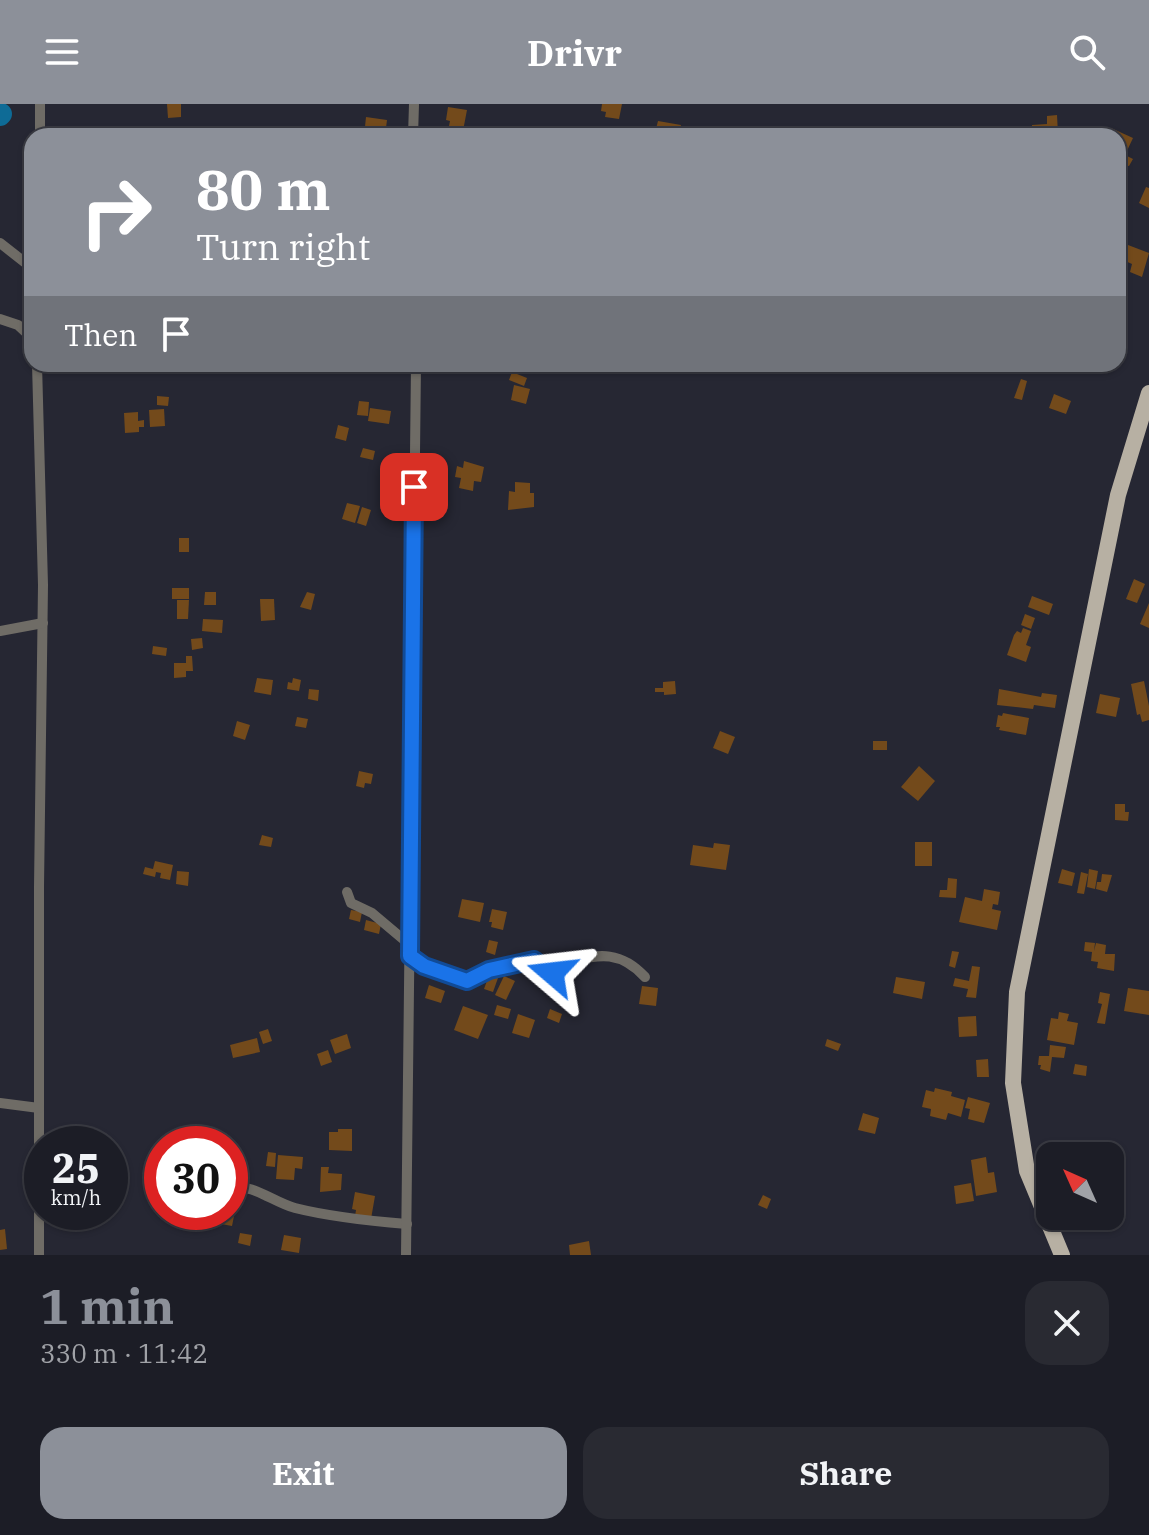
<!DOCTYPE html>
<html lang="en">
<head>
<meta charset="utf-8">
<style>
  body { margin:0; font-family:"IBM Plex Serif",serif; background:#292a32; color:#f1f3f6; height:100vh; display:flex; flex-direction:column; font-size:30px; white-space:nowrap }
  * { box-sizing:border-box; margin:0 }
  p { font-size:26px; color:#a0a2a7 }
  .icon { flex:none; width:44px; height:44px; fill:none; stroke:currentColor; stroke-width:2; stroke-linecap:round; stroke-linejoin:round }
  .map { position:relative; height:1151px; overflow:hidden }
  .side { display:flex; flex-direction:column; background:#1c1d26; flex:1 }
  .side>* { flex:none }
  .hud { position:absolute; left:24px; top:24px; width:1102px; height:244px; border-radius:24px; box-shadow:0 2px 6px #0004,0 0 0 2px #3a3b43; background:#8c9099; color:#fff; overflow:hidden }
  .needle { width:52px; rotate:315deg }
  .fabs { position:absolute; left:1036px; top:1038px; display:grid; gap:16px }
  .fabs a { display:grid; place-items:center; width:88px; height:88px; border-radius:16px; background:#1c1d26; box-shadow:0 2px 6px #0004,0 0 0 2px #3a3b43; font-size:40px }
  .speed { position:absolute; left:24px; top:1022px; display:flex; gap:16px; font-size:40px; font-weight:700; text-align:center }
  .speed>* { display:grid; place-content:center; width:104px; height:104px; border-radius:50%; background:#1c1d26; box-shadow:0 2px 6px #0004,0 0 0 2px #3a3b43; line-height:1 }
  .speed small { font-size:20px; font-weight:400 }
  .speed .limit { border:12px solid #d22; background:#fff; color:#111 }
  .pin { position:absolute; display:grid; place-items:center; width:68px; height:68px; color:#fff; margin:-34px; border-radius:16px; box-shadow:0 4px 12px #0006 }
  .me { position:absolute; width:88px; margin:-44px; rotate:287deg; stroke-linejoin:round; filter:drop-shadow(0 0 6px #0008) }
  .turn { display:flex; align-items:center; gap:28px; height:168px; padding:0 40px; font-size:36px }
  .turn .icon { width:104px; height:104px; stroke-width:2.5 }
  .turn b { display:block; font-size:56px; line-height:68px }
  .then { display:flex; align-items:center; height:76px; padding:0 40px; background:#0003; gap:16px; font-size:30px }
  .round { display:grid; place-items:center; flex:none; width:84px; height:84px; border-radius:24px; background:#292a32 }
  .head { display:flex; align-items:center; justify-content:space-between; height:136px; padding:0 40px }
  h1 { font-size:48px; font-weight:700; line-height:60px; color:#8c9099 }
  .primary-button { display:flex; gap:16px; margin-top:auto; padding:16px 40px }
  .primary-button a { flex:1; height:92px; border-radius:24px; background:#8c9099; color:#fff; font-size:32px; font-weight:700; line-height:92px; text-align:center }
  .primary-button a+a { background:#292a32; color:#f1f3f6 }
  header { display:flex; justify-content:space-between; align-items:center; height:104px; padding:0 40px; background:#8c9099; color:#fff; font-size:36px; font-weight:700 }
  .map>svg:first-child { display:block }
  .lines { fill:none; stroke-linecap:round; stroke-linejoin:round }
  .river { stroke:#0e6b96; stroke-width:22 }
  .building { fill:#734a1b }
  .minor { stroke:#6f6c66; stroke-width:10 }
  .primary { stroke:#b7b0a3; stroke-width:16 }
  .route-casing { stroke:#114b97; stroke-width:20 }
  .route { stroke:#1a73e8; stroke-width:14 }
</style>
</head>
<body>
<header><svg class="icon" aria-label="menu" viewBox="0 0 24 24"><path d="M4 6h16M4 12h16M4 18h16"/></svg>Drivr<svg class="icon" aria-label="search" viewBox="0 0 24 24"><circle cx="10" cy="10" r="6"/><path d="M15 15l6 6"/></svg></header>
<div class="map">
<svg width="1149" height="1151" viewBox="0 0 1149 1151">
  <rect width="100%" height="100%" fill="#262733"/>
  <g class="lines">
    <polyline class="river" points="0,11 1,10"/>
  </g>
  <g class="building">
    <polygon points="167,0 181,0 181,13 168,14"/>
    <polygon points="602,0 622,0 619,15 605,13 606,8 601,7"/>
    <polygon points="448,3 467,6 462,32 447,32 450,17 446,16"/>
    <polygon points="1057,11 1058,30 1032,31 1032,21 1047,20 1047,12"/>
    <polygon points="366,13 387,16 385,32 364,32"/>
    <polygon points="658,17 681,21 678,32 662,32 655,29"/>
    <polygon points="1111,24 1133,34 1125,51 1133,55 1129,62 1121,61 1118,68 1118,32 1108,32"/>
    <polygon points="1146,83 1149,84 1149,104 1139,99"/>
    <polygon points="1128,141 1149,149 1142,173 1130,168 1132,160 1123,156"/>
    <polygon points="512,268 527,274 524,282 509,276"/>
    <polygon points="1021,275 1027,277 1022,296 1014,294"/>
    <polygon points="514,281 530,285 526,300 511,296"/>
    <polygon points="1054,290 1071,297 1066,310 1049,304"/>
    <polygon points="157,292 169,293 168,302 157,301"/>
    <polygon points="359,297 369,298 368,312 357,311"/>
    <polygon points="370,304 391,307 389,320 368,317"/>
    <polygon points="164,305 165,322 150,323 149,306"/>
    <polygon points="138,308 138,317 144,316 144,323 139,323 139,328 125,329 124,309"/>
    <polygon points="338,321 349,324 346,337 335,334"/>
    <polygon points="363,344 375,347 373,356 360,353"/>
    <polygon points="464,357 484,363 481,378 474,377 473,387 459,384 461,374 455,373 457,362 463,364"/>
    <polygon points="515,378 530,379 530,389 534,389 534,403 508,406 509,387 515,388"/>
    <polygon points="347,399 360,402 355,419 342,415"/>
    <polygon points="362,403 371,406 366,422 357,419"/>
    <rect x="179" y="434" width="10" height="14"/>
    <polygon points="1134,475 1145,480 1137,499 1126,495"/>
    <rect x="172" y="484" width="17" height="11"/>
    <polygon points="205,488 216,488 216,501 204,501"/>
    <polygon points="307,488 315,490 311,506 300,503"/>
    <polygon points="1032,492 1053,500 1049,511 1028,503"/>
    <polygon points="260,495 274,495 275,516 261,517"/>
    <polygon points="177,496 189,496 188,515 177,515"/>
    <polygon points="1149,499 1149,524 1140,520"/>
    <polygon points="1025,510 1035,514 1031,525 1021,521"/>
    <polygon points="203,515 223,516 222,529 202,527"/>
    <polygon points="1023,524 1031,527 1026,541 1031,543 1026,558 1007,551 1014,531 1017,527 1021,529"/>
    <polygon points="202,534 203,544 192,546 191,535"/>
    <polygon points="153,542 167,544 166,552 152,550"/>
    <polygon points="186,552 192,552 193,567 186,567 186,573 174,574 174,559 186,559"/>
    <polygon points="257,574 273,576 271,591 254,588"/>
    <polygon points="293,574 301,576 299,587 287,585 288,578 292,579"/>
    <polygon points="675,577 676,590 664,591 664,588 655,588 655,584 663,584 663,578"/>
    <polygon points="1144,577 1149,602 1149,616 1142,618 1140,610 1137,611 1131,580"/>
    <polygon points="309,585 319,586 318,597 308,595"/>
    <polygon points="999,585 1041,593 1042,589 1057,591 1055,604 1034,601 1033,605 997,601"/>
    <polygon points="1100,590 1120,594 1116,613 1096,609"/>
    <polygon points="1003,609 1029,614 1026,631 999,626 1000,623 996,623 998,611 1002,612"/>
    <polygon points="297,613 308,615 306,624 295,622"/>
    <polygon points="237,617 250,621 245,636 233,632"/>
    <polygon points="720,627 735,633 728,650 713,644"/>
    <rect x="873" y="637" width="14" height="9"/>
    <polygon points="919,662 935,677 918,697 901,683"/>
    <polygon points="359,667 373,670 371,680 365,679 364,684 356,682"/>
    <polygon points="1115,700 1125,700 1125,708 1129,708 1128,717 1115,716"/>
    <polygon points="262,731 273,734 271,743 259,741"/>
    <rect x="915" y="738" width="17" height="24"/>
    <polygon points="714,739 730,741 726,766 690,761 693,741 713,744"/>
    <polygon points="155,757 173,761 170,776 160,774 161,769 156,768 155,773 143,770 145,763 153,765"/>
    <polygon points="1062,765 1075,769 1072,782 1058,779"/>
    <polygon points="1089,765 1098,767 1095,785 1087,783"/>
    <polygon points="177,767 189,768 188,782 176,780"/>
    <polygon points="1081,768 1088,770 1084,790 1077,789"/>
    <polygon points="1102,770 1112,771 1107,788 1096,785 1097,778 1101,778"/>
    <polygon points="948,774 957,775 956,794 939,793 940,786 947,786"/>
    <polygon points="984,785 1000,788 998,801 993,800 992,805 1001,807 997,826 959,818 965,793 982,797"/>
    <polygon points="462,795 484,799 480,818 458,813"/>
    <polygon points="492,805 507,808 503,826 491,823 492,818 489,818"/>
    <polygon points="351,806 362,808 360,818 349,815"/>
    <polygon points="366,816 381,820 379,830 364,826"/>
    <polygon points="489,836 498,838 495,851 486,848"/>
    <polygon points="1085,838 1095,839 1094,847 1096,839 1106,841 1105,850 1115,850 1114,867 1097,864 1098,858 1091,857 1092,848 1084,847"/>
    <polygon points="952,847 959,848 955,864 949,862"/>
    <polygon points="972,862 980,863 976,894 966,893 968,885 953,882 955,874 969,877"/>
    <polygon points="489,871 498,874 493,888 484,885"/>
    <polygon points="561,871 569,873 567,889 554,887 555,876 560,877"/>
    <polygon points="504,872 515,877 506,896 495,891"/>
    <polygon points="896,873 925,878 922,895 893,889"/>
    <polygon points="429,881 445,887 441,899 425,894"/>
    <polygon points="642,882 658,884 656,902 639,900"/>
    <polygon points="1128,884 1149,887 1149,911 1124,907"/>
    <polygon points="1100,888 1110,890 1105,920 1097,919 1102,900 1098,899"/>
    <polygon points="497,901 511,905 508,915 494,911"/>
    <polygon points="463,902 488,911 478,935 454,926"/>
    <polygon points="550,905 562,910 559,919 547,914"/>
    <polygon points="1059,908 1069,910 1067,917 1078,919 1074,941 1047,936 1051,914 1058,915"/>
    <polygon points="518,910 535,916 529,934 512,929"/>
    <polygon points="976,912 977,932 959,933 958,913"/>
    <polygon points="268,925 272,937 263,940 259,928"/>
    <polygon points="347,930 351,944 335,950 330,936"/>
    <polygon points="257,934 260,948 233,954 230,941"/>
    <polygon points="827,935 841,940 838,947 825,942"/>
    <polygon points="1050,941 1066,943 1064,954 1052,953 1050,968 1040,965 1041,961 1038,961 1039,952 1049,952"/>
    <polygon points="328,946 332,958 321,962 317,950"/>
    <polygon points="988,955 989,973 977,973 976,956"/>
    <polygon points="1075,960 1087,962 1086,972 1073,970"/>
    <polygon points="935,984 952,988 951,992 965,996 961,1013 948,1009 946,1016 930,1012 931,1005 922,1003 926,986 934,988"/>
    <polygon points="968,993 990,999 984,1019 968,1015 970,1005 965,1004"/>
    <polygon points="863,1009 879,1014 875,1030 858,1026"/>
    <polygon points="338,1025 352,1025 352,1047 329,1046 329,1028 338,1028"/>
    <polygon points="268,1048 276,1049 275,1063 266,1062"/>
    <polygon points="278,1051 303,1053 302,1065 295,1064 294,1076 276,1075"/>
    <polygon points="986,1053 988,1069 994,1068 997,1088 976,1092 971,1056"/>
    <polygon points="321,1063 329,1063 328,1069 342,1070 341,1086 320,1088"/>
    <polygon points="971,1079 974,1097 956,1100 954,1082"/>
    <polygon points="355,1088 375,1092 371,1115 355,1112 356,1106 352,1105"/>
    <polygon points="763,1091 771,1095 767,1105 758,1101"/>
    <polygon points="230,1106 235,1107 232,1122 221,1120 223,1108 230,1108"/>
    <polygon points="5,1125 7,1145 0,1146 0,1126"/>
    <polygon points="240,1129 252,1131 250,1142 238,1139"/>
    <polygon points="284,1131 301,1134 299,1149 281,1146"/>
    <polygon points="589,1137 591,1151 570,1151 569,1141"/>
  </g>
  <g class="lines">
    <g class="minor">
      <polyline points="40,0 40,32"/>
      <polyline points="413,32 414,0"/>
      <polyline points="0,139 32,164"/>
      <polyline points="0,215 18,221 32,234"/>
      <polyline points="37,260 43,481 39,783 39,1151"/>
      <polyline points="0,527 43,519"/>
      <polyline points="347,788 351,799 372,809 410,841"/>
      <polyline points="410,852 424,862 467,877 489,866 534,856 552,869"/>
      <path d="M541 861C583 859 611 836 645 873"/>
      <polyline points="0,999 39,1004"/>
      <path d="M230 1083C254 1080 273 1098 295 1104 331 1113 370 1117 407 1120"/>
      <polyline points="406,1151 416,260"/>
    </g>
    <polyline class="primary" points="1062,1151 1027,1067 1013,979 1017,888 1118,391 1149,289"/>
  </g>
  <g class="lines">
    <g class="route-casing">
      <polyline id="route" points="414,383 410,852 424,862 467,877 489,866 534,856 552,869"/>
    </g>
    <use href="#route" class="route"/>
  </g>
</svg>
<div class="fabs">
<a><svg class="needle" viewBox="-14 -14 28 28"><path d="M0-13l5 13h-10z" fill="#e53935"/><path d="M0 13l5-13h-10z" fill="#a0a2a7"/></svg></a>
</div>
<div class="speed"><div>25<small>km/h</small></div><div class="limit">30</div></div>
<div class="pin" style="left:414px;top:383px;background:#d93025"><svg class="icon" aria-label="arrive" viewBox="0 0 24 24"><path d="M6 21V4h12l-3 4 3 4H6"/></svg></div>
<svg class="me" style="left:552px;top:869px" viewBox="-20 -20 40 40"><path d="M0-17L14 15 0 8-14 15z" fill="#1a73e8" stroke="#fff" stroke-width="4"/></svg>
<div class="hud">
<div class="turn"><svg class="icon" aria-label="right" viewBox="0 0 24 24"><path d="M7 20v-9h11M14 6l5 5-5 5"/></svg><div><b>80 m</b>Turn right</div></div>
<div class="then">Then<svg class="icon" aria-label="arrive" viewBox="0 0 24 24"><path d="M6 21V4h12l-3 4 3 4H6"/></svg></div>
</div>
</div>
<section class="side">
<div class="head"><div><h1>1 min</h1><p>330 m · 11:42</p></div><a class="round"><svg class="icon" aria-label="close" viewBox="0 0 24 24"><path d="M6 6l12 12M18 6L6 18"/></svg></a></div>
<div class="primary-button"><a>Exit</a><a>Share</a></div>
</section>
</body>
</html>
